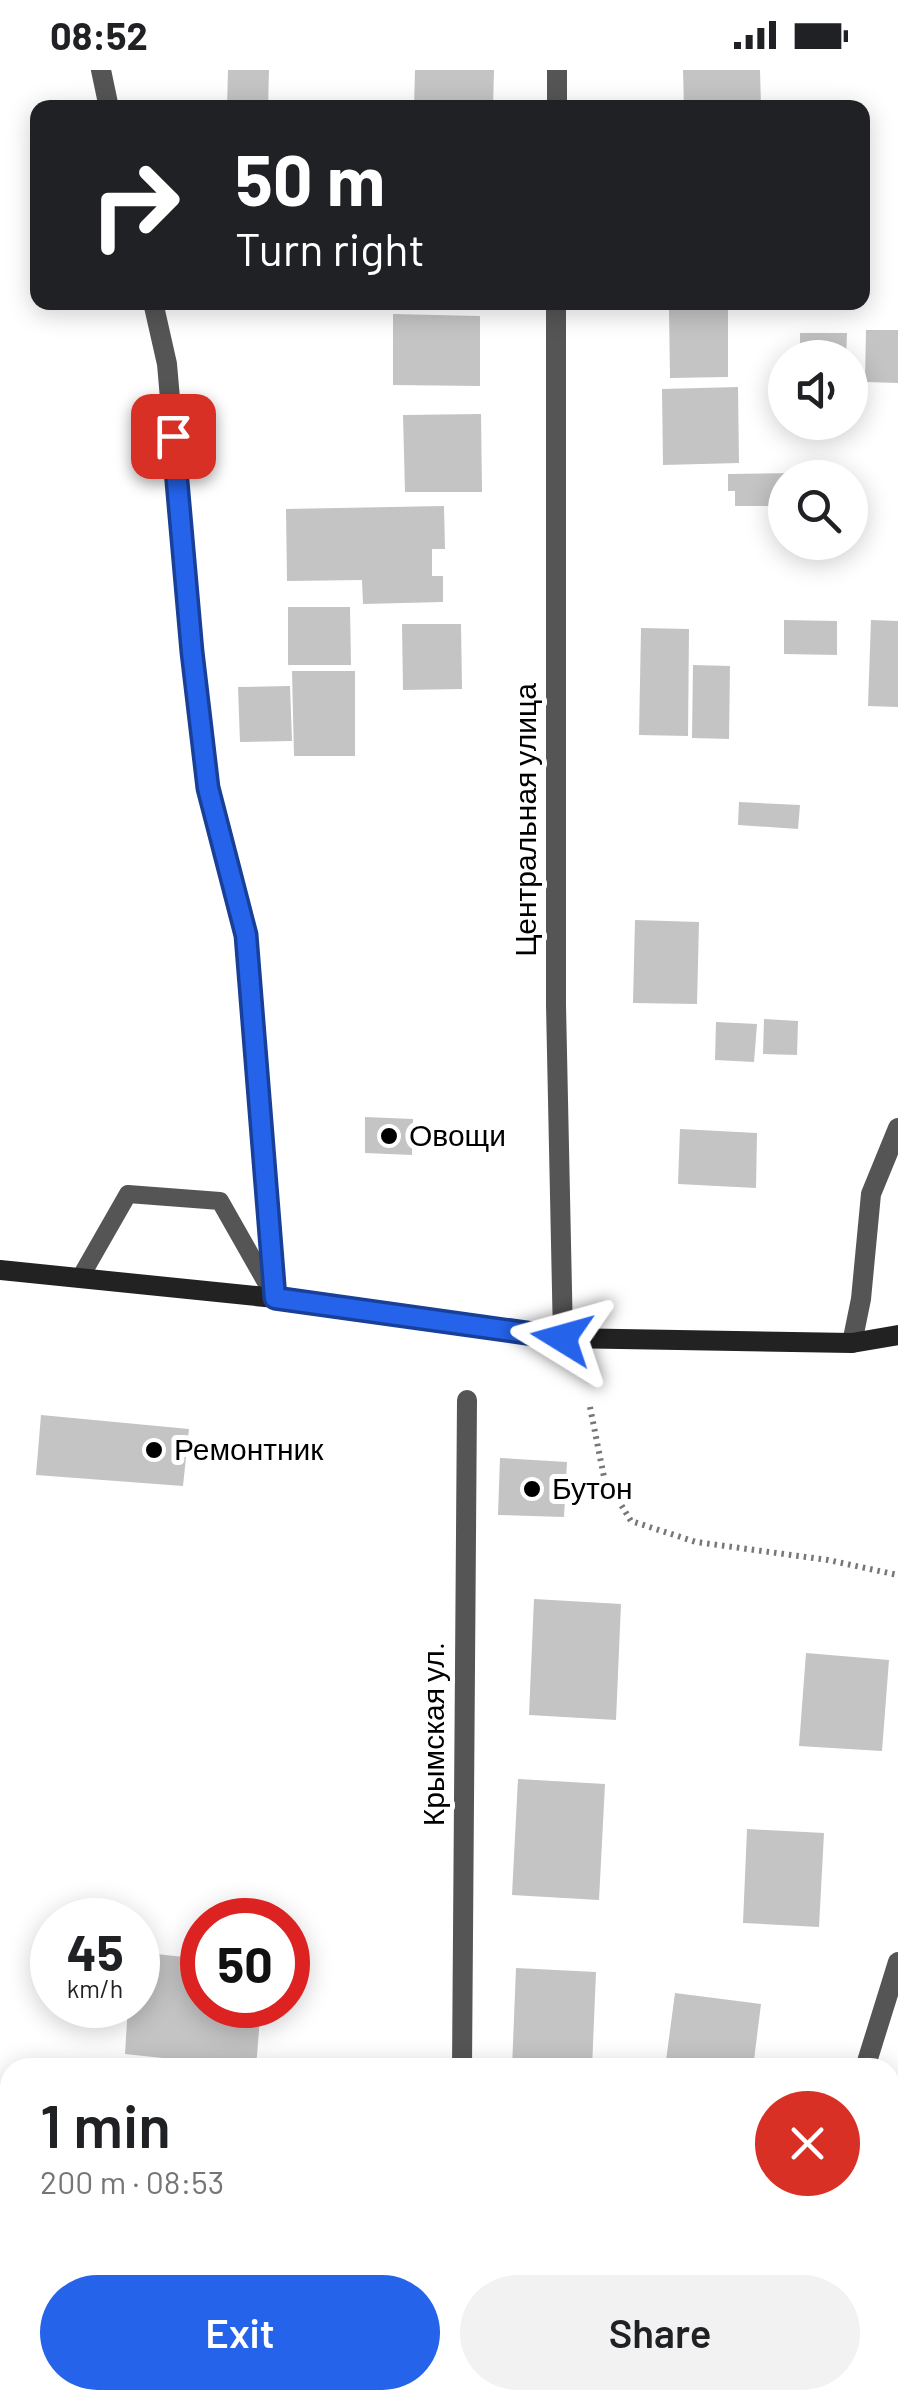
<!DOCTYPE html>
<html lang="en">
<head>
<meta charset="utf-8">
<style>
  body { margin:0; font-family:Barlow,sans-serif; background:#f2f2f2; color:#202124; height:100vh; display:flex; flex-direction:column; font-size:38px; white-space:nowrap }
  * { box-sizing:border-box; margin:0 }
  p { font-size:32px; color:#757577 }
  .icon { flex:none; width:55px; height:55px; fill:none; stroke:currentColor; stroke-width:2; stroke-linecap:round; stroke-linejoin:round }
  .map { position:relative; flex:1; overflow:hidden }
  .sheet { position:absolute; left:0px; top:1988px; width:900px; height:352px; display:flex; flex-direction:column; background:#fff; border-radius:30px 30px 0 0; box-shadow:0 5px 25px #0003 }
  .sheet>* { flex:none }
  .guide { position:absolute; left:30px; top:30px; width:840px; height:210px; border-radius:20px; box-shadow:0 5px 25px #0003; background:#202124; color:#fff; overflow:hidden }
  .fabs { position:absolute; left:768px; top:270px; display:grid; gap:20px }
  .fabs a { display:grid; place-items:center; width:100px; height:100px; border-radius:50%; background:#fff; box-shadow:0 5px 25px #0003; font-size:50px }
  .speed { position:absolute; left:30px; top:1828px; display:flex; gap:20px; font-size:50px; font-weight:700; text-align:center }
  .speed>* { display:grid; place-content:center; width:130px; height:130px; border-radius:50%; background:#fff; box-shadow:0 5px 25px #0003; line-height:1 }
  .speed small { font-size:25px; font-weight:400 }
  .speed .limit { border:15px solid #d22; background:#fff; color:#111 }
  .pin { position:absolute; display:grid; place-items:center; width:85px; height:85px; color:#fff; margin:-42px; border-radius:20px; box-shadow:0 5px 15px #0006 }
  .me { position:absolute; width:110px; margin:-55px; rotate:278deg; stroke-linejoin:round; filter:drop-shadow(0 0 8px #0008) }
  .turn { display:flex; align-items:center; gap:35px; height:210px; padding:0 40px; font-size:45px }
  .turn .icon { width:130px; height:130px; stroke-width:2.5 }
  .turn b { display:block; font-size:70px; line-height:85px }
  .round { display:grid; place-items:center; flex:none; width:105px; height:105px; border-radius:52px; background:#f2f2f2 }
  .head { display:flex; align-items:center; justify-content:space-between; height:170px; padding:0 40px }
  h1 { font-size:60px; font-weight:600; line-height:75px }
  .cta { display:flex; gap:20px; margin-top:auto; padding:20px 40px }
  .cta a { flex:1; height:115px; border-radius:60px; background:#2563eb; color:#fff; font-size:40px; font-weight:600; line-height:115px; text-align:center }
  .cta a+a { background:#f2f2f2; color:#202124 }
  .status { display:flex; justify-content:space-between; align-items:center; height:70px; padding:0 50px; background:#fff; direction:ltr }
  .status svg { height:28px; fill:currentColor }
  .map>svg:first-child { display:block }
  .building { fill:#c4c4c4 }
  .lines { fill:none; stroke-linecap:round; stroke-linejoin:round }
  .path { stroke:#777; stroke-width:6; stroke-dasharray:2.5 5; stroke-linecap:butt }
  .lane { stroke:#555; stroke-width:18 }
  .street { stroke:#555; stroke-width:20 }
  .secondary { stroke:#222; stroke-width:20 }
  .route-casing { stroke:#184099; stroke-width:25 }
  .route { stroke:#2563eb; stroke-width:18 }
  .poi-dot { fill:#000; stroke:#fff; stroke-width:4 }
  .labels { text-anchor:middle; stroke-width:10; stroke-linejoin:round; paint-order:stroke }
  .street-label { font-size:30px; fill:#000; stroke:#fff }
  .poi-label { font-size:30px; fill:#000; stroke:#fff; text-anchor:start }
</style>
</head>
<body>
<div class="status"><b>08:52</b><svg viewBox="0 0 49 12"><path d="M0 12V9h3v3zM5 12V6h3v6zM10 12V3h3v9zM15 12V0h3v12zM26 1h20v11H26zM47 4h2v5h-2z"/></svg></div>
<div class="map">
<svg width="898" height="2338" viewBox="0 0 898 2338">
  <rect width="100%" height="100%" fill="#fff"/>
  <g class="building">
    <polygon points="228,0 269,0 268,38 227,38"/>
    <polygon points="415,0 494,0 493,38 414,38"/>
    <polygon points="683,0 760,0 761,38 684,38"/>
    <polygon points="669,240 728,240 728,307 670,308"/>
    <polygon points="393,244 480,246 480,316 393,315"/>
    <polygon points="866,260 898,260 898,313 865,312"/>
    <polygon points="800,263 847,263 846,288 800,288"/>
    <polygon points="738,317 739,393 663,395 662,319"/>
    <polygon points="481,344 482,422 405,422 403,345"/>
    <polygon points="798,403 798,408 785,408 785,436 735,436 735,421 728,421 728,404"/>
    <polygon points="444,436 445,479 432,479 432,506 443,506 443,532 363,534 362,510 287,511 286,439"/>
    <polygon points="288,537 350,537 351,595 288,595"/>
    <polygon points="784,550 837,551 837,585 784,584"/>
    <polygon points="871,550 898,551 898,637 868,636"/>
    <polygon points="402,554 461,554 462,619 403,620"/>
    <polygon points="641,558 689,559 688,666 639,665"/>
    <polygon points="693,595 730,596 729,669 692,668"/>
    <polygon points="292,601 355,601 355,686 294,686"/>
    <polygon points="290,616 292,671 240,672 238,617"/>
    <polygon points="739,732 800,735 798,759 738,755"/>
    <polygon points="635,850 699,852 697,934 633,933"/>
    <polygon points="764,949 798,951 797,985 763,984"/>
    <polygon points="716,952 757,954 754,992 715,990"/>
    <polygon points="365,1047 413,1049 412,1085 365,1083"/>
    <polygon points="680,1059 757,1063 756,1118 678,1114"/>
    <polygon points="41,1345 189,1359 183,1416 36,1405"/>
    <polygon points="500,1388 567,1392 564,1447 498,1445"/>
    <polygon points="534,1529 621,1534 616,1650 529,1645"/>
    <polygon points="806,1583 889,1590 882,1681 799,1676"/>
    <polygon points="518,1709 605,1714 599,1830 512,1825"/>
    <polygon points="747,1759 824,1763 819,1857 743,1853"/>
    <polygon points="138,1882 202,1889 202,1935 261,1935 256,1998 125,1984 128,1935 138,1935"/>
    <polygon points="516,1898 596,1902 592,1998 512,1998"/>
    <polygon points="675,1923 761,1934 753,1998 665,1998"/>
  </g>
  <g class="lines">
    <polyline class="path" points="590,1337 604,1407 631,1451 696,1472 828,1490 898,1505"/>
    <polyline class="lane" points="80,1208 128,1124 220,1131 275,1228"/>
    <g class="street">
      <polyline points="101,0 109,38"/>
      <polyline points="557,38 557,0"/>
      <polyline points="153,232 167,294 192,583 209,718 246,865 275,1228"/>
      <polyline points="556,232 556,935 563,1268"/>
      <polyline points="852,1273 861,1229 871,1124 898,1058"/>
      <polyline points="462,1998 467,1330"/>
      <polyline points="865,1998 898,1892"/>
      <polyline points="0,2054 10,2055"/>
      <polyline points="867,2330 868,2338"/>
      <polyline points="450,2338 450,2330"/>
    </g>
    <polyline class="secondary" points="0,1200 275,1228 563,1268 852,1273 898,1265"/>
  </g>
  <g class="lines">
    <g class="route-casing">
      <polyline id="route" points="173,366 192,582 208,718 246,865 275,1228 562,1268"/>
    </g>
    <use href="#route" class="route"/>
  </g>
  <g class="poi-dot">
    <circle cx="389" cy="1066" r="10"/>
    <circle cx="154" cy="1380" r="10"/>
    <circle cx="532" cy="1419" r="10"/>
  </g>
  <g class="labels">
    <g class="street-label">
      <text transform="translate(526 750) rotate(-90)" y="10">Центральная улица</text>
      <text transform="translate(434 1664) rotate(-90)" y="10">Крымская ул.</text>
    </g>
    <g class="poi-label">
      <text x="409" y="1076">Овощи</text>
      <text x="174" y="1390">Ремонтник</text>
      <text x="552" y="1429">Бутон</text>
    </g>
  </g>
</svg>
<div class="fabs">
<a><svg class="icon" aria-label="sound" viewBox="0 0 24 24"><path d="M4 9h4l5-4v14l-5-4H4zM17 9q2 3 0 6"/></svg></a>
<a><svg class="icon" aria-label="search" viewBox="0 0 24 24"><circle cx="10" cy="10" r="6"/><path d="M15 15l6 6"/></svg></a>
</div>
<div class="speed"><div>45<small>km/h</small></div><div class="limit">50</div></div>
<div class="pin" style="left:173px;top:366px;background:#d93025"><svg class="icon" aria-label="arrive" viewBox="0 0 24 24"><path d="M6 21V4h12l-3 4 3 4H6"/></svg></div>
<svg class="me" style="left:562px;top:1268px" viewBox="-20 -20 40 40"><path d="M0-17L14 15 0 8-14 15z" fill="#2563eb" stroke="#fff" stroke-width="4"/></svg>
<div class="guide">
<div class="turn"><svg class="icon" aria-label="right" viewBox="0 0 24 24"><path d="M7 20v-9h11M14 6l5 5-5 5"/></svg><div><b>50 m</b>Turn right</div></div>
</div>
<section class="sheet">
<div class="head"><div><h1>1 min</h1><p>200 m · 08:53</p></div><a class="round" style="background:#d93025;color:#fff"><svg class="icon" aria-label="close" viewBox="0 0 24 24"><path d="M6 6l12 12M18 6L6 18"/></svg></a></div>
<div class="cta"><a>Exit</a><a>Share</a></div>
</section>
</div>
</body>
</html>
